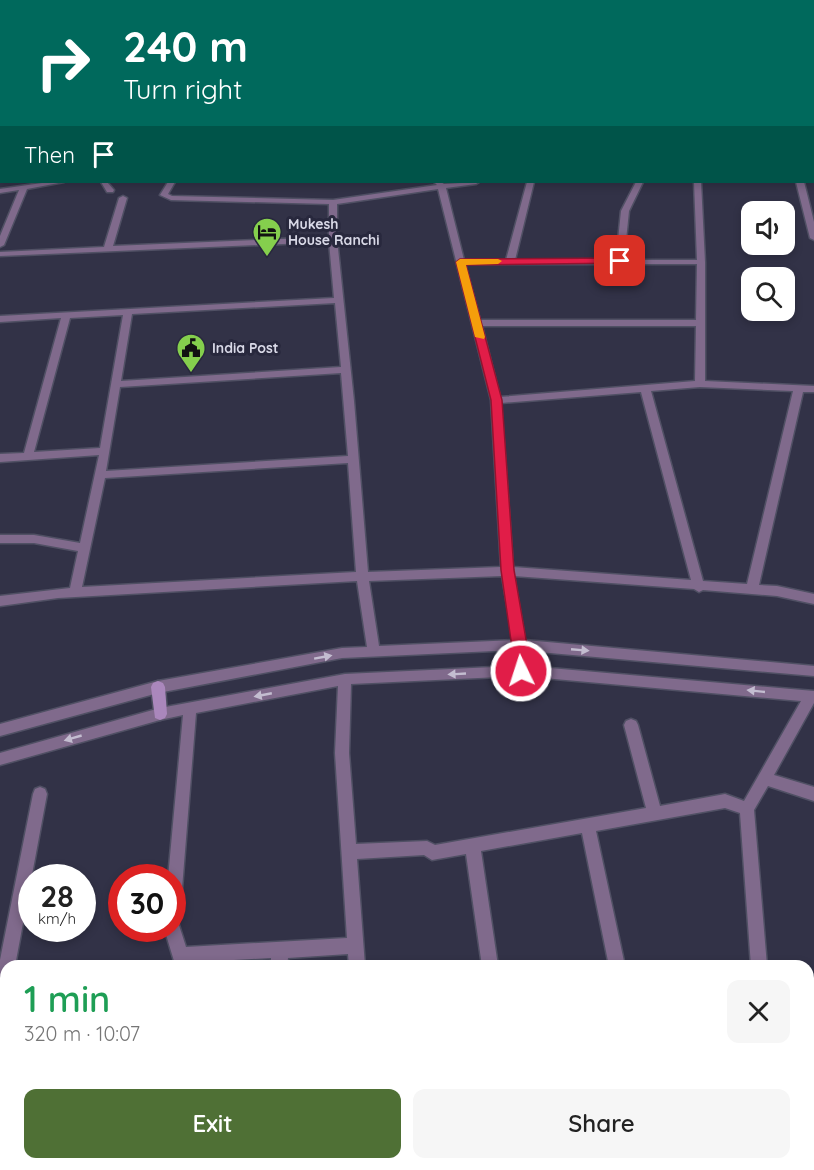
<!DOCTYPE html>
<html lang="en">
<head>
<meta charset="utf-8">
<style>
  body { margin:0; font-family:Quicksand,sans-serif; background:#f6f6f6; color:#222; height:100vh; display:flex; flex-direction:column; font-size:22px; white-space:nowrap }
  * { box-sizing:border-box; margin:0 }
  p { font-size:20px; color:#767676 }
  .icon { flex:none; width:33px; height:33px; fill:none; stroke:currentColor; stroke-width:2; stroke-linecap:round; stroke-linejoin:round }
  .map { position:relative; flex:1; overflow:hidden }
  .panel { position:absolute; left:0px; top:960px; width:814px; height:210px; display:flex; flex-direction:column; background:#fff; border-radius:18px 18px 0 0; box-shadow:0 3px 9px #0003 }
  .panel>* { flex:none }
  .top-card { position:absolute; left:0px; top:0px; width:814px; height:183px; box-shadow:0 3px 9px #0003; background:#00695c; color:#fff; overflow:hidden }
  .fabs { position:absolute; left:741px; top:201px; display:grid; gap:12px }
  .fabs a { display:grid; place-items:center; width:54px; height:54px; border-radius:12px; background:#fff; box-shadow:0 3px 9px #0003; font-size:30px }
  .speed { position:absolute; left:18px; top:864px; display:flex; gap:12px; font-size:30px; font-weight:700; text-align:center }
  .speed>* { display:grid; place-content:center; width:78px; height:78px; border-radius:50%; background:#fff; box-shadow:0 3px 9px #0003; line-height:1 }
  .speed small { font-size:15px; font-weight:400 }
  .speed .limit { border:9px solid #d22; background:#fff; color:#111 }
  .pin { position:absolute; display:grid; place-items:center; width:51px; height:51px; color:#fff; margin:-26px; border-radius:12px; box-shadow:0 3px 9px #0006 }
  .me { position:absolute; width:66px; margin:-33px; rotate:356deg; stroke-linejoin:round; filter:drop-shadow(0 0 4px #0008) }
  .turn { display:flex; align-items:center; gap:21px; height:126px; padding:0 24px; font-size:27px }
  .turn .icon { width:78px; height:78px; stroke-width:2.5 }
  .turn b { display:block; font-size:42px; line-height:51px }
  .then { display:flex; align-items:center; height:57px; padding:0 24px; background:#0003; gap:12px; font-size:22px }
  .round { display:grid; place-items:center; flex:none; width:63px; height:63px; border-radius:12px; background:#f6f6f6 }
  .headline { display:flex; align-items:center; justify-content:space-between; height:102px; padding:0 24px }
  h1 { font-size:36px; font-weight:600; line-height:45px; color:#1e9e55 }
  .cta { display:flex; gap:12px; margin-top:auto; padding:12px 24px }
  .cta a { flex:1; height:69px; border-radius:12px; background:#4f7035; color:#fff; font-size:24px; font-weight:600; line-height:69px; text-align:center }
  .cta a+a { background:#f6f6f6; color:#222 }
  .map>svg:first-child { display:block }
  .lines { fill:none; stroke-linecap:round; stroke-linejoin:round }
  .street-casing { stroke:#505064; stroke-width:3 }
  .secondary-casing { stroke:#505064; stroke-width:3 }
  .street { fill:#806a8c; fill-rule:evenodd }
  .secondary { fill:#aa87bc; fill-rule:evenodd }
  .oneway { fill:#c3bdd0 }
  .route { fill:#e11d48; stroke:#92132f; stroke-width:1.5 }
  .slow { fill:#f59e0b }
  .labels { text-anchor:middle; stroke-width:6; stroke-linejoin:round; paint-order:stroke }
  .far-poi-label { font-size:14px; font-weight:bold; fill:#d9d9e7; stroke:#28283d; text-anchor:start }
</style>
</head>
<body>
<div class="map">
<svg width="814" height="1170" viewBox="0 0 814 1170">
  <rect width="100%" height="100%" fill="#323247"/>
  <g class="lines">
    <g class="street-casing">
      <g id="street">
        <polygon points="146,0 152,0 146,2"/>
        <polygon points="329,0 338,2 331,2"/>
        <polygon points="434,0 440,0 440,2 435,2"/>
        <polygon points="550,0 557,0 549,2"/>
        <polygon points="642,0 651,0 638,2"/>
        <polygon points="716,0 725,2 718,2"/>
        <rect x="813" y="42" width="1" height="4"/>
        <rect x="0" y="67" width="2" height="4"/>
        <rect x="813" y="67" width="1" height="4"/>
        <polygon points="2,80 2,84 0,85 0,81"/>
        <rect x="813" y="111" width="1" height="4"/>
        <polygon points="49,182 64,182 27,189 4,245 0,247 0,236 19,190 0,193 0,189"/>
        <polygon points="101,182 107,182 114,190 113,192 107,192"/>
        <path d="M168 182H175L168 194 172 196 333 200 437 185 434 182H441L444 184 479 182 476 184 446 188 464 260H506L527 182H534L515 260H616L621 211 636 182H643L629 211 624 260H697L694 182H701L705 262V381L814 386V392H803L759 585 777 586 814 594V604L777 596 703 590 699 592 694 589 514 576 525 640 814 666V676L527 651V666L814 691V703L774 775 814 787V801L768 786 754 810 767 966H751L740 813 725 808 596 831 625 966H609L582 833 481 851 498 966H482L466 854 432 860 424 855 357 859 365 966H349L348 954 288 958 287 966H271V958L180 963 174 961 164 928H172V878H168L183 715 160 720 0 765V753L160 708 345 674 514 666V650L342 658 158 693 0 736V724L158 681 342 648 367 647 357 581 58 598 0 606V596L70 588 78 551 34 543H0V535H34L80 543 99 455 0 462V454L24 453 61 318 0 322V316L334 298 329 242 0 256V252L104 247 119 198 123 196 127 198 113 246 329 237V204L171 200 160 195ZM438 189 491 400 501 567 368 572 354 401 337 239V204ZM465 264H697L696 320H480ZM335 303 341 367 121 381 132 314ZM123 315 100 448 34 452 70 318ZM482 326H696L695 381 500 397ZM341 373 348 456 106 471 120 387ZM700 387 793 391 747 584 703 581 651 391ZM641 392 691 580 513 567 501 403ZM348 463 356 572 82 587 105 478ZM502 576 513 640 379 646 369 581ZM521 676 801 701 744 801 725 794 660 806 638 725 636 721 631 719 626 721 624 725 646 808 435 845 427 841 356 844 349 753 351 684ZM338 686 335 753 347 938 186 947 178 922 174 921 178 920 180 914 196 713Z"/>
        <polygon points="796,182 804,182 814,222 814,240 810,238"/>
        <polygon points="40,787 45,789 47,794 15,966 6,966 6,1009 0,1011 0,960 33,794 35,789"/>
        <rect x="266" y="1164" width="18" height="6"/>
        <rect x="448" y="1164" width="18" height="6"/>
        <polygon points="577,1164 595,1164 596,1170 578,1170"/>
        <rect x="764" y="1164" width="18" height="6"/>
      </g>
    </g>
    <g class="secondary-casing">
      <polygon id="secondary" points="158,681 163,683 165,687 167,714 165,718 160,720 155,718 151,687 153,683"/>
    </g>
    <use href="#street" class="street"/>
    <use href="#secondary" class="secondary"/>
  </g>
  <defs><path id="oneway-solid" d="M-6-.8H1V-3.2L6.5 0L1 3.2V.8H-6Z" transform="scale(1.5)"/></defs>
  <g class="oneway">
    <use href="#oneway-solid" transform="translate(580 650) rotate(5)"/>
    <use href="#oneway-solid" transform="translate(323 657) rotate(-10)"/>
    <use href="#oneway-solid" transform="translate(457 674) rotate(177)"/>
    <use href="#oneway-solid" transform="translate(756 691) rotate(-174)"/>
    <use href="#oneway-solid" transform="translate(263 695) rotate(169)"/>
    <use href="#oneway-solid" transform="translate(73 738) rotate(164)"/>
  </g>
  <polygon class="route" points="620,258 624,261 623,263 466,265 502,400 514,570 527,645 528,671 526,676 516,676 501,570 491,400 456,262 460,259"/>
  <polygon class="slow" points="460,259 498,259 502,261 498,264 466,265 485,337 484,339 475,337 456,262"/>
  <defs>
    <g id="hotel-pin" transform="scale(1.5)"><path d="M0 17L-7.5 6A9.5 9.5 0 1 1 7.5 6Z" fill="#85cf4d" stroke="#28283d"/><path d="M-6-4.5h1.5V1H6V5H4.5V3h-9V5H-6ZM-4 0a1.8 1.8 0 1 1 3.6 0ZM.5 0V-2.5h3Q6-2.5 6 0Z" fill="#111"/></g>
    <g id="civic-pin" transform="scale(1.5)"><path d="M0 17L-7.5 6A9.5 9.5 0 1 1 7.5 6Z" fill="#85cf4d" stroke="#28283d"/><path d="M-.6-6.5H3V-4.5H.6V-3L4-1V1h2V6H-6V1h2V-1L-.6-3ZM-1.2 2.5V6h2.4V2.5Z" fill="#111"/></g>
  </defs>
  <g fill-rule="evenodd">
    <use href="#hotel-pin" x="267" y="232"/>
    <use href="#civic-pin" x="191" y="348"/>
  </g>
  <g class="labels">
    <g class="far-poi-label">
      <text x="288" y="229">Mukesh<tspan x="288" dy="16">House Ranchi</tspan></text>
      <text x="212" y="353">India Post</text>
    </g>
  </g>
</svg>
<div class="fabs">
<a><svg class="icon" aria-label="sound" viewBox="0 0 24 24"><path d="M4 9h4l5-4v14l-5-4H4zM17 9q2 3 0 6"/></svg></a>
<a><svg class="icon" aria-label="search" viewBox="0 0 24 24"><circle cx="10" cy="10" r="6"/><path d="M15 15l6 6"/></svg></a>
</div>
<div class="speed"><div>28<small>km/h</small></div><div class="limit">30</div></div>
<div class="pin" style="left:620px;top:261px;background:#d93025"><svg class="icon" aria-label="arrive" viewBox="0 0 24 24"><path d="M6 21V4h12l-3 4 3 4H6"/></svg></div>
<svg class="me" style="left:521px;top:671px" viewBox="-20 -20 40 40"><circle r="17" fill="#e11d48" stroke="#fff" stroke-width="3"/><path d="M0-11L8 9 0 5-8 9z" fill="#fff"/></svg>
<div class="top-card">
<div class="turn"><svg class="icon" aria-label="right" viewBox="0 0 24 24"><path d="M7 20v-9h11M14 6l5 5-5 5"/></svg><div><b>240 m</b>Turn right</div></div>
<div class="then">Then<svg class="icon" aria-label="arrive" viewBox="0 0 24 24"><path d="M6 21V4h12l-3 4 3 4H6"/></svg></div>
</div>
<section class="panel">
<div class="headline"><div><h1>1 min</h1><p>320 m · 10:07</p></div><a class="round"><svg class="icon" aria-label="close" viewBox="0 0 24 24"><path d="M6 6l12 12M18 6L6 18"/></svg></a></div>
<div class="cta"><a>Exit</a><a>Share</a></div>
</section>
</div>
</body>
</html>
